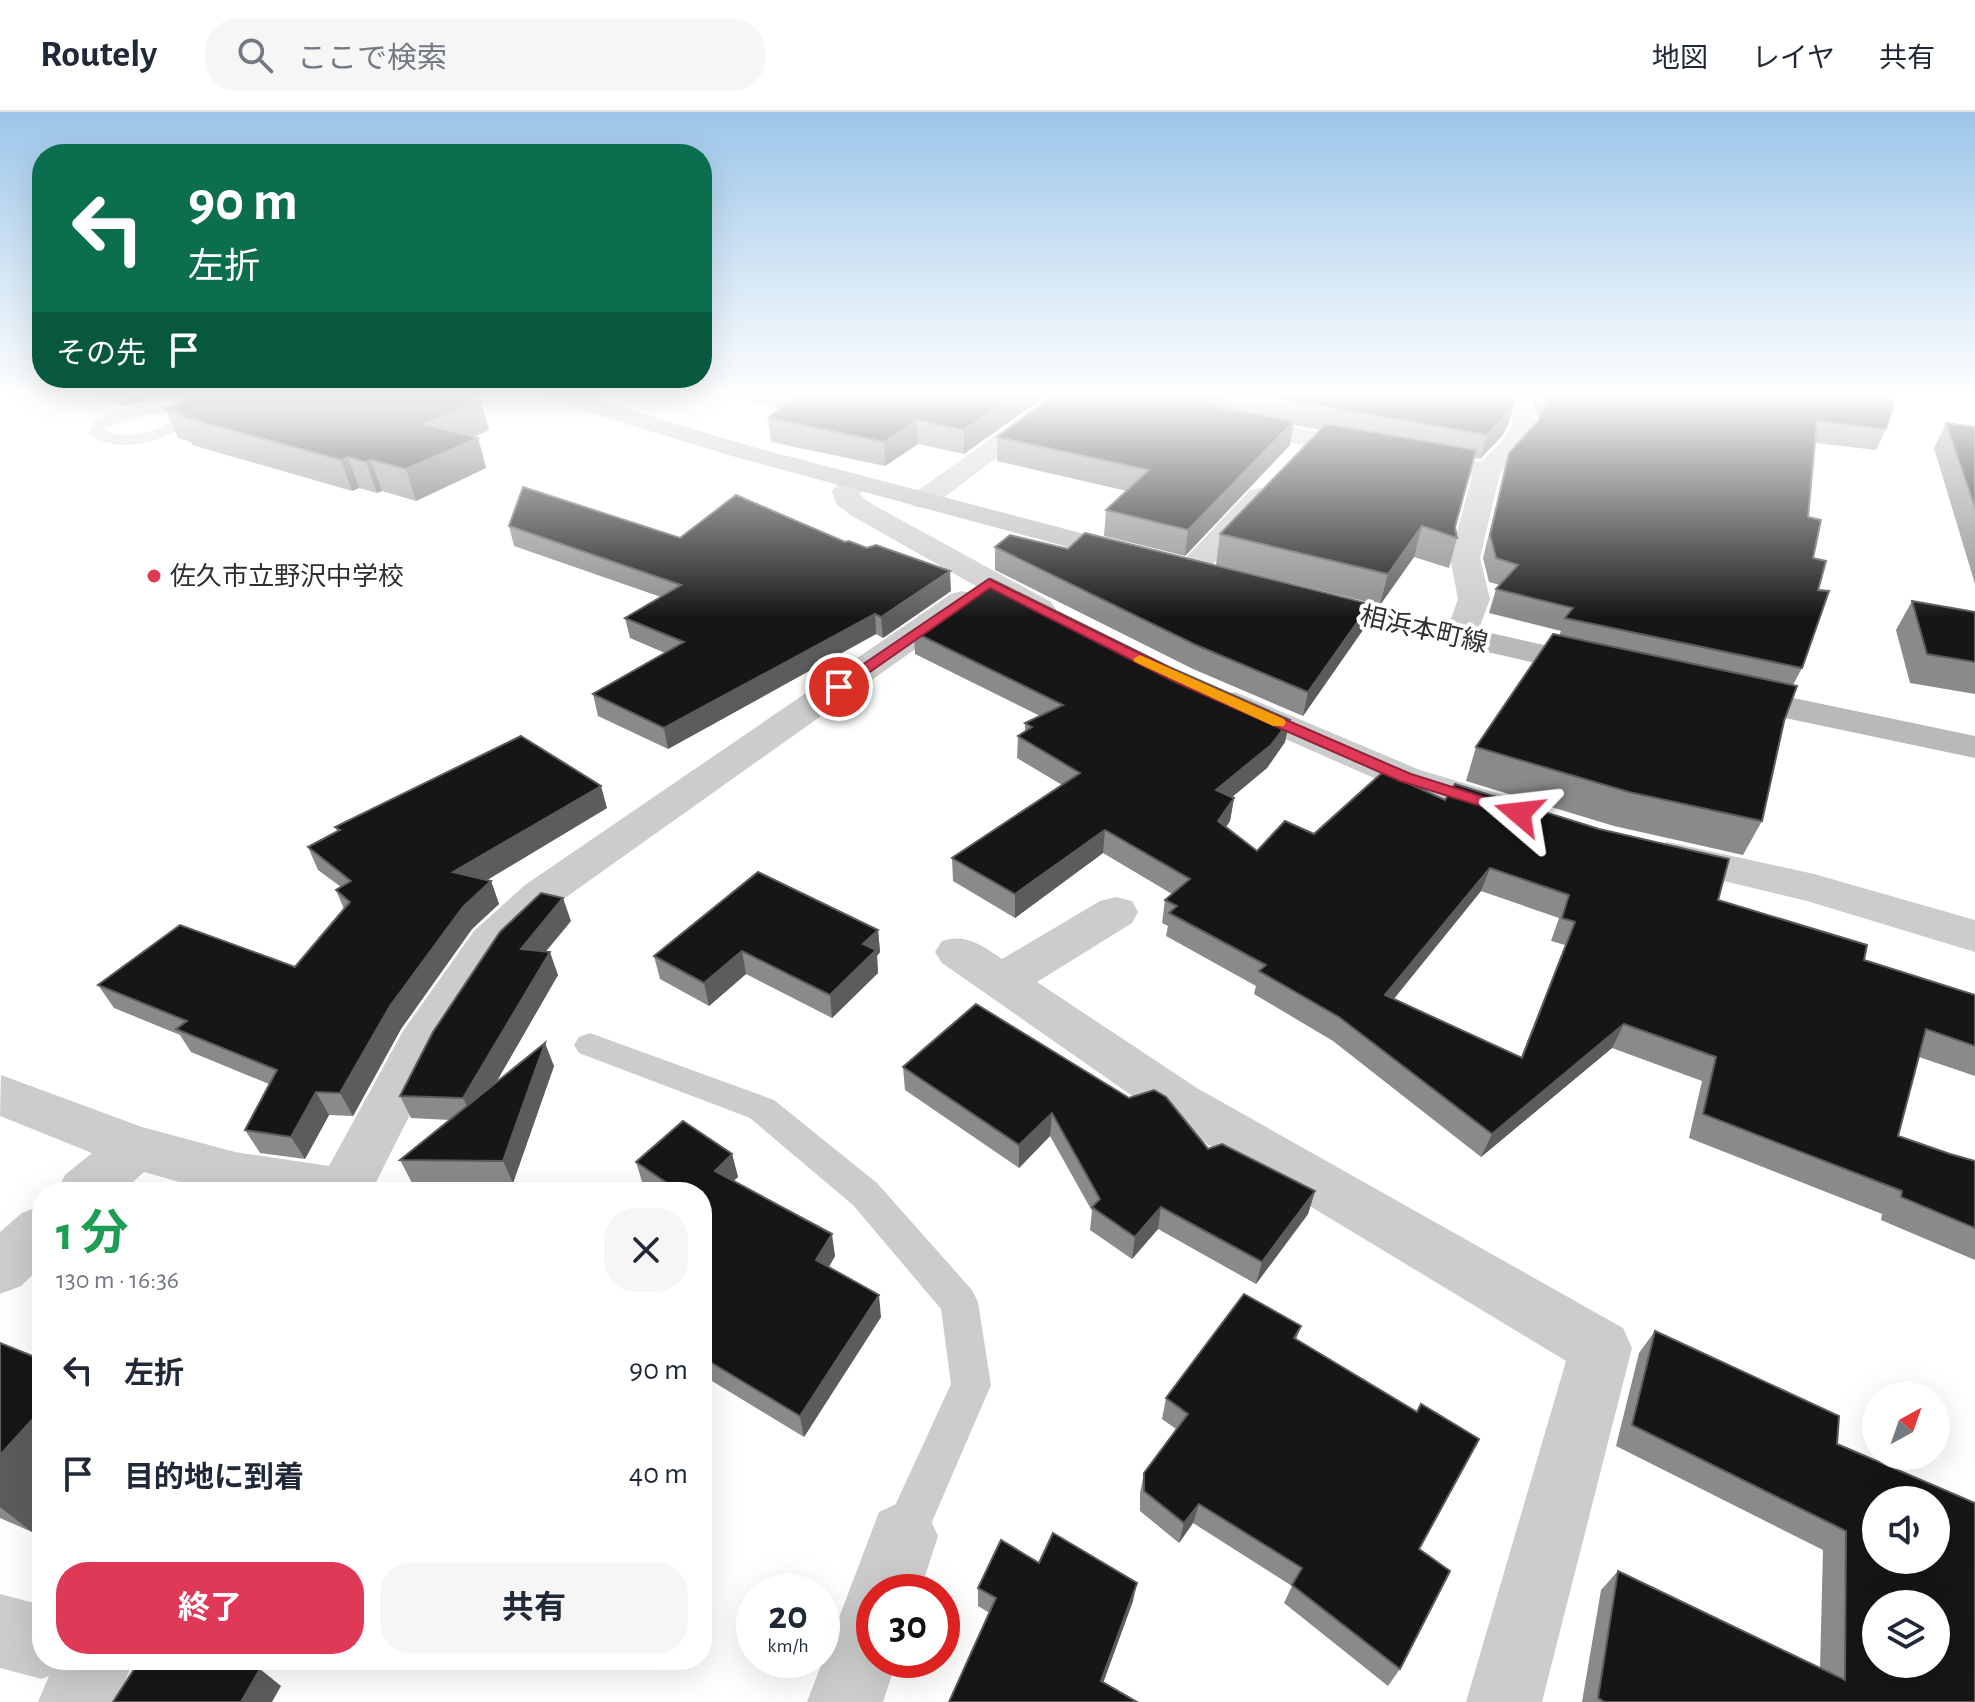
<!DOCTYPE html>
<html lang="ja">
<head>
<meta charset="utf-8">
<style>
  body { margin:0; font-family:"Alegreya Sans","Noto Sans JP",sans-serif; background:#f6f6f7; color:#1f2937; height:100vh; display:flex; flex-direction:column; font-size:30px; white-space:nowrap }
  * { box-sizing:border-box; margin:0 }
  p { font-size:26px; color:#747a83 }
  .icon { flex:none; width:44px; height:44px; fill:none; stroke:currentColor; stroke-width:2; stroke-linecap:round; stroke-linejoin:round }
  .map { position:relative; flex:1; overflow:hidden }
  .panel { position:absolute; left:32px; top:1070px; width:680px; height:488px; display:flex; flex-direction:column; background:#fff; border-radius:32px; box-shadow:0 8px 32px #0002 }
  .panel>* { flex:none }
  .guide { position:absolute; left:32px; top:32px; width:680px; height:244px; border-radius:32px; box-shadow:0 8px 32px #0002; background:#0b6e4f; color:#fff; overflow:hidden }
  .needle { width:52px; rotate:40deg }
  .buttons { position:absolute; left:1862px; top:1270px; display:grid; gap:16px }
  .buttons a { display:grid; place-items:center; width:88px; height:88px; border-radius:50%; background:#fff; box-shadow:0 8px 32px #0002; font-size:40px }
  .speed { position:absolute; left:736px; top:1462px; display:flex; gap:16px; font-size:40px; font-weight:700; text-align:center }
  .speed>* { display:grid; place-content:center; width:104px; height:104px; border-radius:50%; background:#fff; box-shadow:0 8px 32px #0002; line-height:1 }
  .speed small { font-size:20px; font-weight:400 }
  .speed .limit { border:12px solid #d22; background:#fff; color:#111 }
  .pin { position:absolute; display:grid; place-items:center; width:68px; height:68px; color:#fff; margin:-34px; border:4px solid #fff; border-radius:50%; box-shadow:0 2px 8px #0007 }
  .me { position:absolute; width:88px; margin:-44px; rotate:287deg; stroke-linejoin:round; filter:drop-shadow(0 0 6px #0008) }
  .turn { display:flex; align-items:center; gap:28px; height:168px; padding:0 24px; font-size:36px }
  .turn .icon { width:104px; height:104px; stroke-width:2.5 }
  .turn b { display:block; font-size:56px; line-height:68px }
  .then { display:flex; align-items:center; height:76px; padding:0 24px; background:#0003; gap:16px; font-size:30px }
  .round { display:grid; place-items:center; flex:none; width:84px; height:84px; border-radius:32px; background:#f6f6f7 }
  .summary { display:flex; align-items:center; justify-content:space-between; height:136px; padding:0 24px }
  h1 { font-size:48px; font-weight:700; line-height:60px; color:#1e9e55 }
  .primary-button { display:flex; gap:16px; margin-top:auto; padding:16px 24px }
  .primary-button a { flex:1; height:92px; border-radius:32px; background:#e03857; color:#fff; font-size:32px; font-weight:700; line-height:92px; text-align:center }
  .primary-button a+a { background:#f6f6f7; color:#1f2937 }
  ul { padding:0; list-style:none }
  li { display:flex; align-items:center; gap:24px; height:104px; padding:0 24px }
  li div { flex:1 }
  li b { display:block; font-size:30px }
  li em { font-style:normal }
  header { display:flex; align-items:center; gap:48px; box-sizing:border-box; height:112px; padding:0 40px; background:#fff; border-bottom:2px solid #e0e1e3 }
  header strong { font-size:38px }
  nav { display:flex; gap:44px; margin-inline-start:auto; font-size:28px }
  .search { width:560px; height:72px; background:#f6f6f7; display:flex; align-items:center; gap:20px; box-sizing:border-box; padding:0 28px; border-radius:32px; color:#747a83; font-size:30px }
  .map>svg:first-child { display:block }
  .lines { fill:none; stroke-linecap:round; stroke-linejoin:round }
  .service { fill:#ccc; fill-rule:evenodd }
  .minor { fill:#ccc; fill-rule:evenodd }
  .secondary { fill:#b9b9b9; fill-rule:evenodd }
  .wall { fill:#8a8a8a; fill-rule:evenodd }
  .shaded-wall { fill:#5c5c5c }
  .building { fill:#161616; stroke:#5c5c5c; stroke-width:2; fill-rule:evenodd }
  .route { fill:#e03857; stroke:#922439; stroke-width:2 }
  .slow { fill:#f59e0b }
  .poi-dot { fill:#e03857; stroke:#fff; stroke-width:3 }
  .labels { text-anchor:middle; stroke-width:8; stroke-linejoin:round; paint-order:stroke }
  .far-poi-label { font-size:26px; fill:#2f2f2f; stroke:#fff; text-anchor:start }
  .far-street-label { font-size:26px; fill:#2f2f2f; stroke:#fff }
</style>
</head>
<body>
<header>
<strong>Routely</strong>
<div class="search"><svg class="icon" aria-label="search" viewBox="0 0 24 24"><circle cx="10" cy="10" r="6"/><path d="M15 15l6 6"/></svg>ここで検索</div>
<nav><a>地図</a><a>レイヤ</a><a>共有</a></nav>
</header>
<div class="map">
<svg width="1975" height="1590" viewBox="0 0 1975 1590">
  <rect width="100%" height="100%" fill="#fff"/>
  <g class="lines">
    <g class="service">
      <path d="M210 283H232L189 300 194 306 191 309C168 329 114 345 89 321L94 309 119 298 146 292 179 293ZM146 302H175L177 305C158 321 129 327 106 319L107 315Z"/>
      <polygon points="590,921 774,988 877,1071 972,1178 978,1190 991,1273 919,1440 903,1446 887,1440 881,1424 951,1272 941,1197 853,1093 750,1006 579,941 574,933 579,925"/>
    </g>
    <g class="minor">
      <polygon points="1052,283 1079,283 933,394 923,396 913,394 909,388 913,382"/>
      <path d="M1492 283C1522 283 1527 280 1537 310L1530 328 1500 361 1480 446 1490 487 1473 533 1461 536 1449 533 1444 526 1458 487 1450 446 1472 364 1402 350 1398 345 1402 340 1411 337 1481 350C1493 337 1524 315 1508 295 1504 290 1497 289 1492 283Z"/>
      <polygon points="1233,305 1314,319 1323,322 1327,327 1323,332 1314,335 1224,317 1221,312 1224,307"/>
      <polygon points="854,362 864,364 867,370 860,383 872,392 1051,490 1056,497 1051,504 1040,507 1029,504 852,404 836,392 832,379 844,364"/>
      <polygon points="1260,376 1270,378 1274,384 1270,390 1201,465 1190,468 1179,465 1175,459 1179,453 1250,378"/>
      <polygon points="962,479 973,482 978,489 973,496 555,793 506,841 441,941 371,1080 215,1080 144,1060 122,1080 57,1080 65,1063 92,1041 0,1004 1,963 142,1015 235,1040 329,1054 403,919 474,819 525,773 951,482"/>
      <polygon points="1235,580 1420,658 1520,688 1526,697 1520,706 1506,709 1392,674 1222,599 1217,591 1222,583"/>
      <polygon points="1668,730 1814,762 1975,808 1975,840 1807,789 1653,752 1647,743 1653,734"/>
      <path d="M1116 785 1132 789 1138 800 1132 811 1037 870 1197 976 1623 1216 1632 1236 1542 1590H1466L1566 1249 1161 1004 942 851 935 840 942 829C967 821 981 833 1002 847L1100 789Z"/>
      <polygon points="42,1093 42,1154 21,1174 0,1182 0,1120 22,1101"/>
      <polygon points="903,1389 927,1400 938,1424 920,1480 874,1480 874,1548 897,1548 883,1590 807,1590 879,1400"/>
      <polygon points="0,1482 42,1493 42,1548 134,1548 116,1590 38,1590 49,1564 42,1567 0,1556"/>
    </g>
    <g class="secondary">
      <polygon points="544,283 581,283 750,334 1145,438 1149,444 1145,450 1134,453 1123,450 732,344 548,288"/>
      <polygon points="1309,480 1597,545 1609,548 1614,555 1609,562 1597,565 1298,497 1293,490 1298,483"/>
      <polygon points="1731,573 1975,624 1975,646 1718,592 1713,584 1718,576"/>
    </g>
  </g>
  <g class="wall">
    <polygon points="90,283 457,283 481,289 489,318 474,325 478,326 486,356 416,389 382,379 377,381 359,376 352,379 192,333 191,330 178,326 165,297 181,291 181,289 146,289 125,294"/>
    <polygon points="735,283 1047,283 964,342 918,332 885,354 771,330 768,306 778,297"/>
    <polygon points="1054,283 1515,283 1516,287 1509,310 1503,323 1480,347 1474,346 1455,415 1457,426 1449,456 1414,445 1380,493 1216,453 1220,422 1320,318 1293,313 1290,333 1185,444 1104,424 1106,398 1127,379 997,349 997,325"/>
    <polygon points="1535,283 1890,283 1886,317 1876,338 1815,331 1808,405 1813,446 1818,478 1802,556 1793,573 1762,709 1743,743 1614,714 1466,669 1476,635 1559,524 1561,519 1489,501 1496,477 1500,473 1489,470 1483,446 1509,341 1539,308 1532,291"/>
    <polygon points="1946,311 1975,315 1975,472 1934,336"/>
    <polygon points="509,414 680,426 951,479 883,526 876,522 668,637 598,604 593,582 665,541 630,526 625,506 661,485 514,434"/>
    <polygon points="995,435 1365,515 1303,604 1193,557 995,458"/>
    <polygon points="1912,489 1975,500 1975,582 1910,571 1896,518"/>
    <path d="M914 520 1285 630 1267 656 1232 685 1234 686 1230 709 1226 715 1257 739 1314 722 1445 688 1718 788 1864 848 1975 883V964L1919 945 1898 1024 1950 1042 1975 1049V1148L1881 1108 1882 1102 1689 1026 1702 969 1612 936 1481 1045 1333 929 1254 882 1256 874 1166 824 1168 814 1162 811 1165 788 1172 782 1103 741 1015 806 953 769 952 746 1062 673 1017 646 1018 624 1025 619V611L1040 604 915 542ZM1481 779 1559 806 1551 829 1565 833 1521 945 1394 887Z"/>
    <polygon points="607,696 487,768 491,769 499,792 472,817 401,917 353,1004 329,1003 305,1047 260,1041 245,1018 269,972 191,940 180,923 114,896 98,873 295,855 344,797 336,778 341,775 318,758 308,735 338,720 335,715"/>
    <polygon points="571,809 545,840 558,863 495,971 554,954 513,1071 412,1071 400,1048 450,1008 411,1006 400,984"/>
    <polygon points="878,818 880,840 877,844 878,861 832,906 746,862 709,894 660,867 654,844"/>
    <polygon points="903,955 1208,1037 1315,1079 1308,1102 1256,1172 1158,1117 1132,1147 1090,1118 1092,1099 1050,1024 1019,1056 905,978"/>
    <polygon points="732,1042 738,1065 733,1069 835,1144 829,1155 881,1205 804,1325 702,1263 702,1080 653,1080 643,1073 636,1050"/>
    <polygon points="1301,1214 1296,1228 1419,1437 1400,1557 1388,1574 1284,1491 1292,1474 1193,1411 1179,1431 1140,1399 1140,1381 1144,1361 1176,1317 1162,1307 1166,1286"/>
    <polygon points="1655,1219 1837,1332 1975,1590 1582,1590 1601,1478 1618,1459 1820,1556 1823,1438 1616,1334 1639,1241"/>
    <polygon points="0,1231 32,1420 0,1406"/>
    <polygon points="1039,1451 1133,1489 1103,1570 978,1494 978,1476"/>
  </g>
  <g class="shaded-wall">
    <polygon points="121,283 143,283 146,289 125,294"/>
    <polygon points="1015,283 1047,283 964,342 964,318"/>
    <polygon points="1215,283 1227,283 1225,300 1214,302 1212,288"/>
    <polygon points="1516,287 1509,310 1503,323 1480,347 1487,323"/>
    <polygon points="481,289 489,318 434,342 425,312"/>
    <polygon points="917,308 918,332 885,354 884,330"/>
    <polygon points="1294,309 1290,333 1185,444 1188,418"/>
    <polygon points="478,326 486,356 416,389 406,357"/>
    <polygon points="348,345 359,376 352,379 341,348"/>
    <polygon points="371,348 382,379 377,381 366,350"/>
    <polygon points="1422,414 1414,445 1380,493 1388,462"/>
    <polygon points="950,459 951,479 883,526 881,505"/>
    <polygon points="1370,492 1365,515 1303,604 1308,580"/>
    <polygon points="875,502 876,522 668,637 664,616"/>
    <polygon points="1290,608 1285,630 1267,656 1213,701 1216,678"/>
    <polygon points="601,674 607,696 462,783 453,760"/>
    <polygon points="1234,686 1230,709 1214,732 1218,709"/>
    <polygon points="1105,718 1103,741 1015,806 1015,782"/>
    <polygon points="1490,756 1481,779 1378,906 1385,883"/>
    <polygon points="491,769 499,792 472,817 401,917 353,1004 340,981 390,894 463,795"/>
    <polygon points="563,786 571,809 529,860 521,837"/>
    <polygon points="878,818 880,840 877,844 878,861 832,906 830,883 863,832"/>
    <polygon points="742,839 746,862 709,894 704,871"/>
    <polygon points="550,840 558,863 474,1009 463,986"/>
    <polygon points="1624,912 1612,936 1481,1045 1492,1022"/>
    <polygon points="545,931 554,954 513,1071 503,1049"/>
    <polygon points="316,980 329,1003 305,1047 291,1025"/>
    <polygon points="1052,1001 1050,1024 1019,1056 1019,1033"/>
    <polygon points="732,1042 738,1065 720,1081 715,1059"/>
    <polygon points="1315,1079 1308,1102 1256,1172 1262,1150"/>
    <polygon points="1161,1095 1158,1117 1132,1147 1135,1125"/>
    <polygon points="832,1122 835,1144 820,1170 816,1148"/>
    <polygon points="879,1183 881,1205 804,1325 800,1304"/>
    <polygon points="42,1297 42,1409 32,1420 0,1395 0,1343"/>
    <polygon points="1199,1392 1193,1411 1179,1431 1184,1411"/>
    <polygon points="1137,1471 1133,1489 1098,1585 1101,1569"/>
    <polygon points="208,1548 235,1548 228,1572 206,1556"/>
    <polygon points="260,1557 281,1574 272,1590 241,1590"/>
  </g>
  <g class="building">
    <polygon points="179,283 457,283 481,289 425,312 478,326 406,357 371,348 366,350 348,345 341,348 179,304 184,302 165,297 191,287 178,284"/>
    <polygon points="795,283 1015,283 964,318 917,308 884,330 768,306"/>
    <polygon points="1054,283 1215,283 1212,288 1217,295 1294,309 1188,418 1106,398 1149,358 997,325"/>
    <polygon points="1261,283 1515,283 1516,287 1509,300 1487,323"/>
    <polygon points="1543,283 1890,283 1894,293 1886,317 1817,309 1808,405 1821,408 1813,446 1826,449 1818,478 1829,479 1802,556 1565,506 1573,496 1496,477 1518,453 1496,446 1490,423 1509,341 1539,308 1546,289"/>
    <polygon points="1946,311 1975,315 1975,396"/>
    <polygon points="1326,312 1476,338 1455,415 1457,426 1422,414 1388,462 1220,422"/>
    <polygon points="523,375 680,426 736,383 845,430 849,429 867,436 876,433 950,459 881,505 875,502 664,616 593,582 684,530 625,506 681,473 509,414"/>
    <polygon points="1085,421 1370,492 1308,580 1196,533 995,435 1010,423 1068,437"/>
    <path d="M991 467 1169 555 1290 608 1271 633 1216 678 1234 686 1218 709 1257 739 1285 709 1314 722 1383 660 1445 688 1455 672 1599 717 1729 747 1718 788 1867 833 1864 848 1975 883V934L1926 917 1898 1024 1950 1042 1975 1049V1116L1901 1085 1902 1079 1703 1002 1716 945 1624 912 1492 1022 1339 905 1259 859 1266 853 1169 801 1177 794 1165 788 1190 767 1105 718 1015 782 952 746 1080 661 1018 624 1032 615 1025 611 1063 593 914 520ZM1490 756 1569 783 1562 806 1575 810 1522 946 1385 883Z"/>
    <polygon points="1912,489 1975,500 1975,550 1927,542"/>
    <polygon points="1553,522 1797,574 1784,609 1762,709 1629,680 1476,635"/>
    <polygon points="521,624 601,674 453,760 491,769 463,795 390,894 340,981 316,980 291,1025 245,1018 277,958 176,917 187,909 98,873 180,813 295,855 350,790 336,778 351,769 308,735 340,718 335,715"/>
    <polygon points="758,760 878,818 863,832 876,838 830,883 742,839 704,871 654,844"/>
    <polygon points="541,781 563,786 521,837 550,840 463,986 400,984 433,920 500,820"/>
    <polygon points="976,892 1129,986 1154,978 1166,985 1208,1037 1222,1032 1315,1079 1262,1150 1161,1095 1135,1125 1092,1095 1100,1087 1052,1001 1019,1033 903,955"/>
    <polygon points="545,931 503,1049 400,1048"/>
    <polygon points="683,1009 732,1042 715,1059 832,1122 816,1148 879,1183 800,1304 702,1245 702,1080 665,1080 670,1073 636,1050"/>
    <polygon points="1244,1182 1301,1214 1294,1226 1417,1300 1421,1292 1479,1327 1419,1437 1450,1459 1400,1557 1292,1473 1302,1456 1199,1392 1184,1411 1144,1379 1144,1361 1188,1302 1166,1286"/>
    <path d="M1655 1219 1839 1304 1837 1332 1975 1391V1590H1605L1598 1586 1618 1459 1845 1568 1846 1419 1632 1313ZM1876 1388H1936V1448H1876ZM1876 1492H1936V1552H1876Z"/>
    <polygon points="0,1231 42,1248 42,1297 0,1343"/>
    <polygon points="1053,1421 1137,1471 1101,1569 1137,1590 949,1590 996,1486 978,1476 1001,1428 1039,1451"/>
    <polygon points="140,1548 208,1548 206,1556 260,1557 241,1590 113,1590"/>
  </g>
  <linearGradient id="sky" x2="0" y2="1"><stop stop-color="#9cc6e9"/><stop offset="0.56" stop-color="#fff"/><stop offset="1" stop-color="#fff" stop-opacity="0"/></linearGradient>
  <rect width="1975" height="506" fill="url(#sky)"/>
  <polygon class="route" points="989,467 1185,564 1383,650 1411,662 1525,698 1528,701 1519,706 1400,669 1175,570 990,476 844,578 834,578 834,572"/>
  <polygon class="slow" points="1140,543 1284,607 1286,610 1284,614 1273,614 1135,550 1133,547"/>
  <circle class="poi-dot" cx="154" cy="464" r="8"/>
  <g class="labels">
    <g class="far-poi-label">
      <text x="170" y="473">佐久市立野沢中学校</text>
    </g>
    <g class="far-street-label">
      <text transform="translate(1424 517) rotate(13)" y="9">相浜本町線</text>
    </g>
  </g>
</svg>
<div class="buttons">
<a><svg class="needle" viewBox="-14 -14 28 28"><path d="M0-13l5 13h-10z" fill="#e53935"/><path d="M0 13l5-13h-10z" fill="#747a83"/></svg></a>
<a><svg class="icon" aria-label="sound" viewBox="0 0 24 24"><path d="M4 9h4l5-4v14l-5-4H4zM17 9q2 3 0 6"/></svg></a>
<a><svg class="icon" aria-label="layers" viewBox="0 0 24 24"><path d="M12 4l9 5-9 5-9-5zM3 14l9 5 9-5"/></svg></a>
</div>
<div class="speed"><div>20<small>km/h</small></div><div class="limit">30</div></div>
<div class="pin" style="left:839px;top:575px;background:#d93025"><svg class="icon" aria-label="arrive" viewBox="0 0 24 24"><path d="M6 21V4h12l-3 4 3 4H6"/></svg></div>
<svg class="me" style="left:1519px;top:701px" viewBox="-20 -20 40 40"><path d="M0-17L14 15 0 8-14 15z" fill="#e03857" stroke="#fff" stroke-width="4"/></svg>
<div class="guide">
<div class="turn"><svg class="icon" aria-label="left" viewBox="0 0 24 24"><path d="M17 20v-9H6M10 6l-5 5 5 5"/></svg><div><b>90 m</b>左折</div></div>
<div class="then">その先<svg class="icon" aria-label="arrive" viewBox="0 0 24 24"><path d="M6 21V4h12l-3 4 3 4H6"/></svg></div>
</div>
<section class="panel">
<div class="summary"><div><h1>1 分</h1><p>130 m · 16:36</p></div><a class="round"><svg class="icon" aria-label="close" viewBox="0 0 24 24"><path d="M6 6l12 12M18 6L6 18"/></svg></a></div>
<ul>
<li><svg class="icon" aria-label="left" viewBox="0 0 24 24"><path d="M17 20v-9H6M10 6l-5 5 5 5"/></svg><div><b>左折</b></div><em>90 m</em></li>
<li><svg class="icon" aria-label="arrive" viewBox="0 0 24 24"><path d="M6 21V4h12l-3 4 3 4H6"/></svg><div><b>目的地に到着</b></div><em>40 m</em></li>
</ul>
<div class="primary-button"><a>終了</a><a>共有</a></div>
</section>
</div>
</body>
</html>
